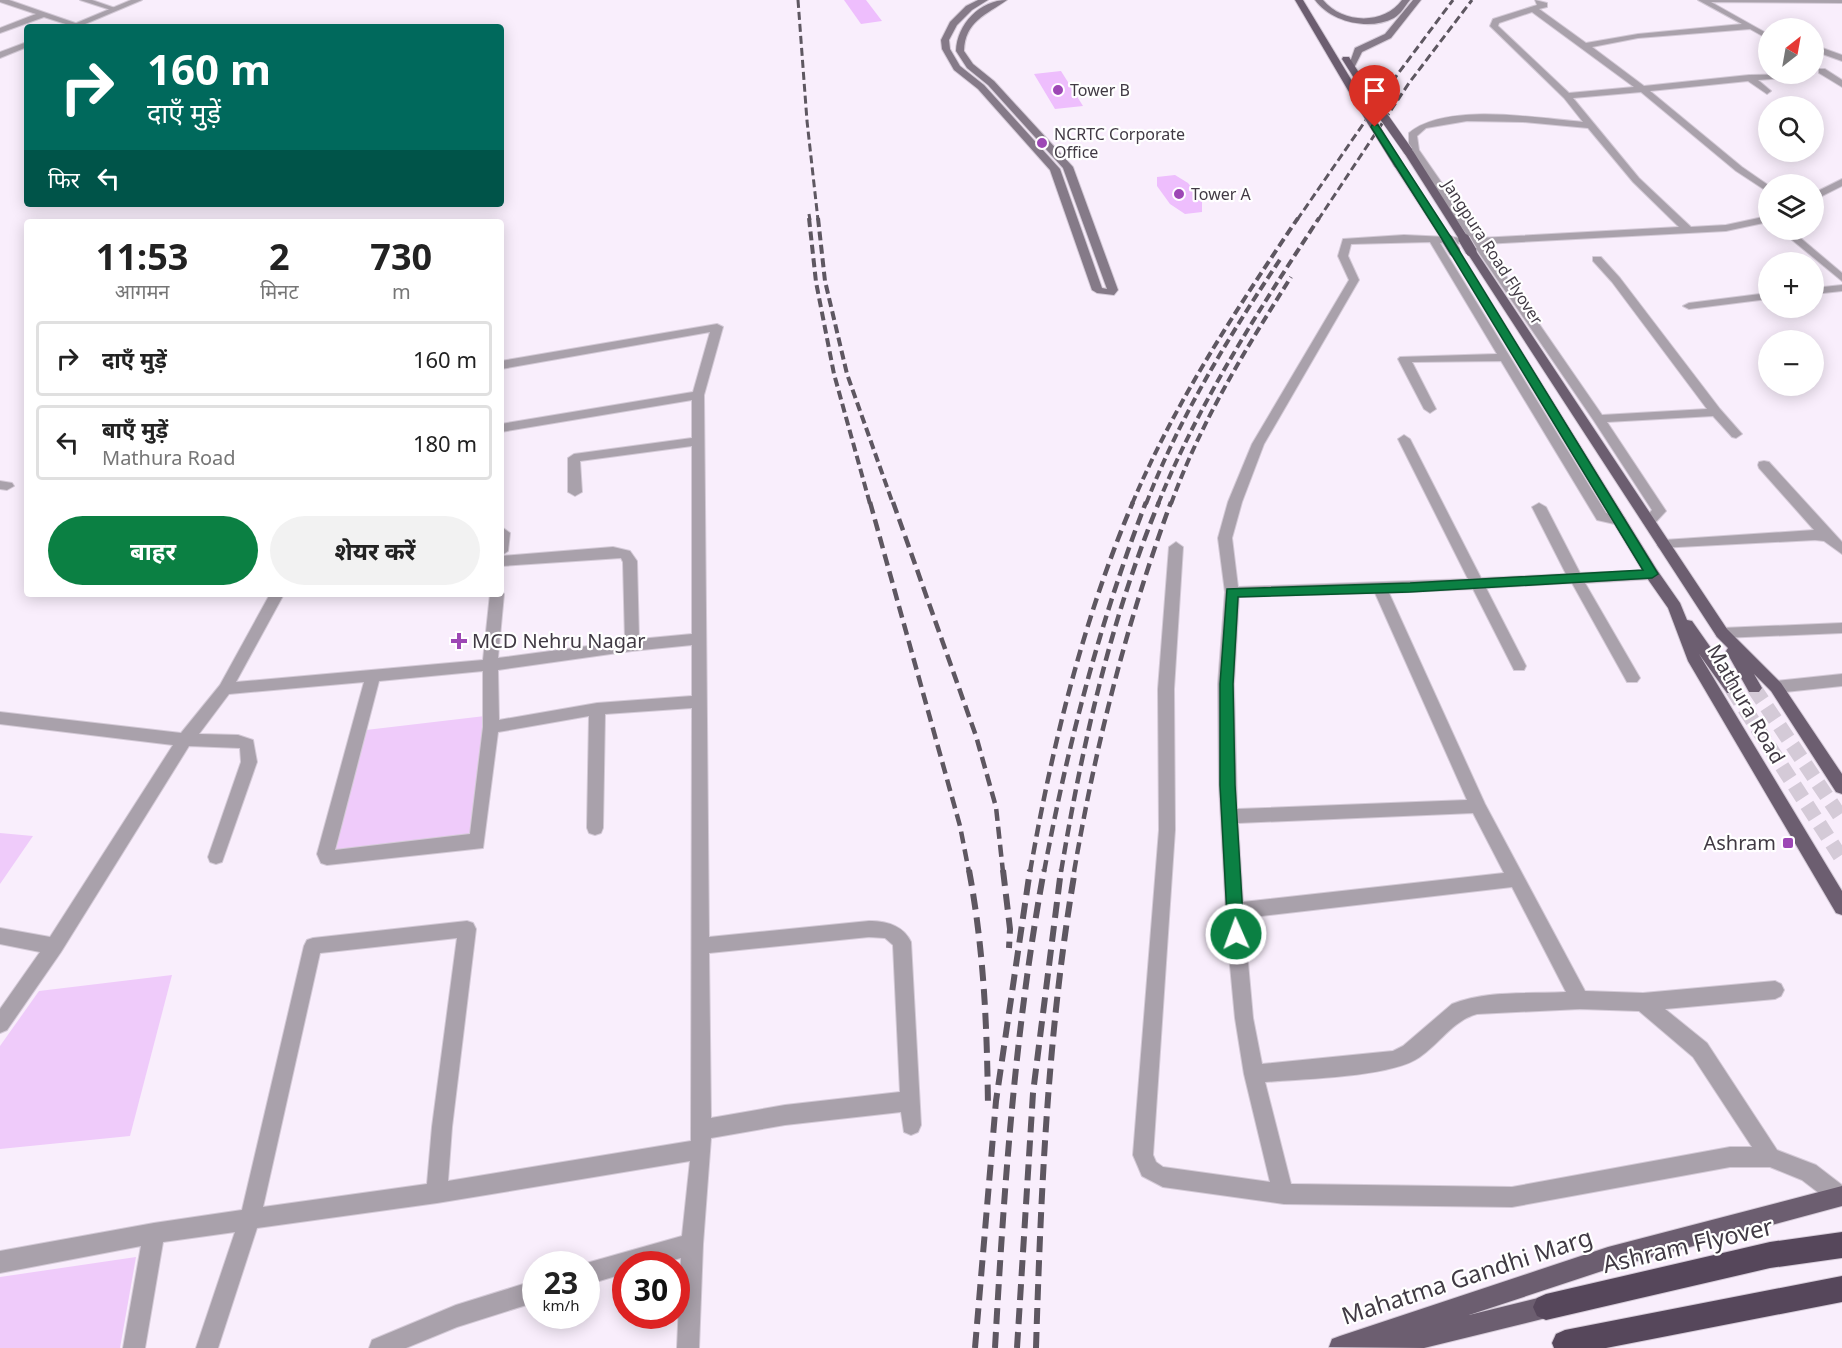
<!DOCTYPE html>
<html lang="hi">
<head>
<meta charset="utf-8">
<style>
  body { margin:0; font-family:"Noto Sans","Noto Sans Devanagari",sans-serif; background:#f2f2f2; color:#222; height:100vh; display:flex; flex-direction:column; font-size:22px; white-space:nowrap }
  * { box-sizing:border-box; margin:0 }
  p { font-size:20px; color:#767676 }
  .icon { flex:none; width:33px; height:33px; fill:none; stroke:currentColor; stroke-width:2; stroke-linecap:round; stroke-linejoin:round }
  .map { position:relative; flex:1; overflow:hidden }
  .panel { position:absolute; left:24px; top:219px; width:480px; height:378px; display:flex; flex-direction:column; background:#fff; border-radius:6px; box-shadow:0 3px 15px #0003 }
  .panel>* { flex:none }
  .banner { position:absolute; left:24px; top:24px; width:480px; height:183px; border-radius:6px; box-shadow:0 3px 15px #0003; background:#00695c; color:#fff; overflow:hidden }
  .needle { width:39px; rotate:31deg }
  .fabs { position:absolute; left:1758px; top:18px; display:grid; gap:12px }
  .fabs a { display:grid; place-items:center; width:66px; height:66px; border-radius:50%; background:#fff; box-shadow:0 3px 15px #0003; font-size:30px }
  .speed { position:absolute; left:522px; top:1251px; display:flex; gap:12px; font-size:30px; font-weight:700; text-align:center }
  .speed>* { display:grid; place-content:center; width:78px; height:78px; border-radius:50%; background:#fff; box-shadow:0 3px 15px #0003; line-height:1 }
  .speed small { font-size:15px; font-weight:400 }
  .speed .limit { border:9px solid #d22; background:#fff; color:#111 }
  .pin { position:absolute; display:grid; place-items:center; width:51px; height:51px; color:#fff; margin:-62px -26px; border-radius:50% 50% 50% 0; rotate:-45deg; box-shadow:0 0 6px #0007 }
  .pin .icon { rotate:45deg }
  .me { position:absolute; width:66px; margin:-33px; rotate:358deg; stroke-linejoin:round; filter:drop-shadow(0 0 4px #0008) }
  .turn { display:flex; align-items:center; gap:21px; height:126px; padding:0 24px; font-size:27px }
  .turn .icon { width:78px; height:78px; stroke-width:2.5 }
  .turn b { display:block; font-size:42px; line-height:51px }
  .then { display:flex; align-items:center; height:57px; padding:0 24px; background:#0003; gap:12px; font-size:22px }
  .eta { display:flex; justify-content:space-evenly; align-items:center; height:102px; text-align:center }
  .eta b { font-size:36px; font-weight:700; line-height:42px }
  .button { display:flex; gap:12px; margin-top:auto; padding:12px 24px }
  .button a { flex:1; height:69px; border-radius:36px; background:#0b8043; color:#fff; font-size:24px; font-weight:700; line-height:69px; text-align:center }
  .button a+a { background:#f2f2f2; color:#222 }
  ul { padding:0; list-style:none }
  li { display:flex; align-items:center; gap:18px; height:75px; margin:0 12px 9px; padding:0 12px; border:3px solid #e0e0e0; border-radius:6px }
  li div { flex:1 }
  li b { display:block; font-size:22px }
  li em { font-style:normal }
  .map>svg:first-child { display:block }
  .green { fill:#efcbfa }
  .building { fill:#eebefd }
  .lines { fill:none; stroke-linecap:round; stroke-linejoin:round }
  .primary-tunnel { stroke:#d4cad7; stroke-width:15; stroke-dasharray:15 8; stroke-linecap:butt }
  .minor-casing { stroke:#d4cad7; stroke-width:2 }
  .tertiary-casing { stroke:#d4cad7; stroke-width:2 }
  .secondary-casing { stroke:#d4cad7; stroke-width:2 }
  .primary-casing { stroke:#d4cad7; stroke-width:2 }
  .motorway-casing { stroke:#d4cad7; stroke-width:2 }
  .minor { fill:#a9a1ab; fill-rule:evenodd }
  .tertiary { fill:#a9a1ab; fill-rule:evenodd }
  .secondary { fill:#857a88; fill-rule:evenodd }
  .primary { fill:#6c5e70; fill-rule:evenodd }
  .motorway { fill:#56475b; fill-rule:evenodd }
  .rail-far3 { stroke:#5e5761; stroke-width:3; stroke-dasharray:8 4; stroke-linecap:butt }
  .rail-far2 { stroke:#5e5761; stroke-width:4; stroke-dasharray:9 4.5; stroke-linecap:butt }
  .rail-far1 { stroke:#5e5761; stroke-width:4.5; stroke-dasharray:12 6; stroke-linecap:butt }
  .rail { stroke:#5e5761; stroke-width:6; stroke-dasharray:16 8; stroke-linecap:butt }
  .primary-bridge-far1-casing { stroke:#d4cad7; stroke-width:10; stroke-linecap:butt }
  .primary-bridge-casing { stroke:#d4cad7; stroke-width:13; stroke-linecap:butt }
  .primary-bridge-far1 { stroke:#6c5e70; stroke-width:9 }
  .primary-bridge { stroke:#6c5e70; stroke-width:11 }
  .route { fill:#0b8043; stroke:#07532c; stroke-width:1.5 }
  .poi-dot { fill:#9d47b5; stroke:#fff; stroke-width:2 }
  .labels { text-anchor:middle; stroke-width:4.5; stroke-linejoin:round; paint-order:stroke }
  .far-poi-label { font-size:16px; fill:#413a44; stroke:#fff; text-anchor:start }
  .far-street-label { font-size:16px; fill:#413a44; stroke:#fff }
  .poi-label { font-size:20px; fill:#413a44; stroke:#fff; text-anchor:start }
  .street-label { font-size:20px; fill:#413a44; stroke:#fff }
  .near-street-label { font-size:24px; fill:#413a44; stroke:#fff }
</style>
</head>
<body>
<div class="map">
<svg width="1842" height="1348" viewBox="0 0 1842 1348">
  <rect width="100%" height="100%" fill="#f9eefc"/>
  <g class="green">
    <polygon points="485,716 479,836 332,855 366,730"/>
    <polygon points="0,833 33,836 0,884"/>
    <polygon points="172,975 130,1136 0,1149 0,1046 39,991"/>
    <polygon points="136,1257 120,1348 0,1348 0,1277"/>
  </g>
  <g class="building">
    <polygon points="844,0 866,0 882,21 861,24"/>
    <polygon points="1061,71 1083,106 1055,109 1034,74"/>
    <polygon points="1175,175 1188,183 1202,201 1202,212 1185,214 1170,204 1157,186 1157,177"/>
  </g>
  <g class="lines">
    <g class="primary-tunnel">
      <polyline points="1754,688 1842,819"/>
      <polyline points="1732,689 1842,859"/>
    </g>
    <g class="minor-casing">
      <g id="minor">
        <polygon points="0,0 9,0 81,25 75,27 44,17 0,33 0,28 36,14 0,2"/>
        <polygon points="80,0 92,0 118,9 114,11"/>
        <path d="M1535 0 1547 3V7L1539 9 1586 43 1638 34 1742 24 1698 0H1842V3L1711 2 1768 34V39L1750 29 1638 38 1592 47 1644 86 1749 75 1800 74 1796 77 1758 80 1771 91 1767 94 1748 81 1650 91 1742 167 1768 185V192L1736 171 1641 92 1573 98 1639 178 1691 227 1726 225 1768 216V222L1726 231 1484 244 1602 415 1707 409 1612 282 1593 261V257H1601L1620 278 1720 409 1742 434 1736 438 1732 437 1713 416 1607 422 1666 511 1654 524H1644L1642 521 1652 510 1594 421 1473 244 1440 243 1606 513 1624 517 1626 520 1619 525 1597 520 1501 361 1412 362 1436 409 1430 413 1424 409 1398 359 1400 357 1497 354 1430 242 1351 244 1348 256 1359 280 1264 444 1242 502 1232 538 1238 587 1468 579 1398 439 1404 435 1410 439 1481 578 1566 574 1532 507 1539 503 1546 507 1580 573 1657 570 1659 574 1657 578 1652 579 1585 583 1640 678 1637 682H1627L1572 583 1486 588 1526 666 1524 670H1514L1473 589 1389 593 1485 804 1585 991 1643 993 1775 981 1781 984 1784 990 1781 996 1775 999 1665 1009 1707 1043 1777 1150 1816 1165 1842 1185V1205L1832 1203 1802 1180 1770 1167H1730L1512 1207 1284 1204 1163 1187 1142 1176 1133 1155 1159 830 1158 689 1169 547 1176 542 1183 547 1174 689 1175 830 1153 1155 1156 1162 1163 1167 1270 1182 1244 1074 1235 1018 1227 934 1219 785 1218 684 1225 592 1218 538 1228 502 1252 444 1349 280 1338 256 1343 239 1404 235 1469 238 1409 150V133C1446 102 1536 118 1583 122L1564 98 1490 26 1493 19 1537 5ZM1532 12 1634 87 1569 93 1498 26 1499 23ZM1467 121 1523 122 1588 128 1633 182 1679 227 1480 238 1419 150 1417 136 1426 128ZM1375 593 1467 800 1237 809 1234 684 1239 597ZM1473 813 1504 873 1243 902 1238 823ZM1512 887 1566 992C1529 994 1487 990 1452 1004L1403 1046 1393 1051 1262 1064 1253 1018 1244 918ZM1580 1009 1639 1011 1693 1057 1752 1147H1730L1512 1187 1291 1184 1265 1082C1303 1079 1385 1077 1415 1060 1438 1047 1451 1021 1477 1014Z"/>
        <polygon points="1814,45 1842,55 1842,61 1814,51"/>
        <polygon points="1819,69 1825,69 1842,80 1842,87 1819,73"/>
        <polygon points="1842,179 1842,186 1814,200 1814,193"/>
        <polygon points="1780,230 1791,230 1842,273 1842,281"/>
        <polygon points="1842,285 1842,291 1814,294 1814,288"/>
        <polygon points="1768,293 1768,299 1689,309 1683,306 1689,303"/>
        <path d="M717 324 723 327 704 395 709 937 869 921C886 921 903 925 911 942L921 1125 918 1132 911 1135 904 1132 901 1112 785 1125 711 1138 703 1244 699 1348H677L681 1258 657 1264H626V1273L586 1285V1264H583L682 1236 690 1161 437 1203 257 1228 218 1348H196L235 1232 163 1242 145 1348H123L141 1246 0 1273V1251L154 1223 242 1210 304 946 307 940 313 938 467 921 473 923 476 929 452 1127 448 1181 691 1141 692 708 605 714 603 828 601 833 595 835 589 833 587 828 589 716 498 732 483 848 327 865 321 863 317 854 364 682 229 694 199 734 238 735 253 740 257 762 222 862 216 864 210 862 208 857 241 762 240 748 189 746 61 952 7 1030 0 1033V1009L40 952 0 944V928L50 937 173 745 0 724V712L181 733 220 685 270 594H284L236 682 483 660 490 594H501V590L504 594 498 658 625 641 623 562 621 558 501 566V556L613 547 630 551 637 561 639 639 692 634V446L580 461 582 492 575 496 568 492V458L574 454 692 438V400L501 432V424L693 392 710 332 501 369V361ZM692 645V696L597 703 499 720 498 670 632 651ZM483 671V727L470 834 335 850 379 681ZM869 937 885 938 893 945 900 1092 785 1105 711 1118 709 953ZM457 938 432 1127 427 1184 263 1207 320 953Z"/>
        <polygon points="1764,461 1769,462 1842,542 1842,554 1824,541 1815,540 1659,548 1657,545 1659,542 1664,540 1814,530 1759,468 1758,465 1759,462"/>
        <polygon points="0,481 12,483 14,486 7,490 0,489"/>
        <polygon points="503,528 510,533 508,551 501,556 501,529"/>
        <polygon points="1842,623 1842,633 1722,638 1717,637 1715,633 1717,629 1722,628"/>
        <polygon points="1842,674 1842,686 1776,693 1771,691 1768,687 1771,683 1776,681"/>
        <polygon points="536,1280 536,1302 457,1327 406,1348 369,1348 372,1340 456,1305"/>
      </g>
    </g>
    <g class="tertiary-casing">
      <g id="tertiary">
        <polygon points="131,0 142,0 78,27 67,27"/>
        <polygon points="27,42 27,47 0,58 0,52"/>
      </g>
    </g>
    <g class="secondary-casing">
      <g id="secondary">
        <path d="M978 0H988L972 10 957 25 949 40 950 49 960 66 984 85 1060 169 1102 288 1107 289 1063 168 988 85 967 68 956 51C957 24 980 0 1007 0 986 15 965 21 964 51L973 64 994 81 1073 167 1118 290 1114 295 1097 293 1092 290 1050 170 978 89 954 70 942 49 941 40 950 22 966 6Z"/>
        <path d="M1315 0H1323C1343 24 1384 25 1402 0H1410C1405 6 1401 14 1394 18 1369 31 1331 22 1315 0Z"/>
        <polygon points="1413,0 1421,0 1391,38 1362,52 1354,68 1348,68 1355,48 1385,34"/>
      </g>
    </g>
    <g class="primary-casing">
      <g id="primary">
        <polygon points="1295,0 1303,0 1369,109 1367,111 1359,109"/>
        <polygon points="1343,57 1349,57 1376,100 1375,102 1369,102 1342,59"/>
        <polygon points="1405,149 1413,151 1469,239 1468,241 1459,239 1403,151"/>
        <polygon points="1395,162 1401,162 1452,239 1451,241 1443,241 1393,164"/>
        <polygon points="1471,248 1476,251 1727,629 1781,683 1842,774 1842,794 1836,792 1771,691 1754,674 1762,688 1759,692 1749,692 1726,651 1728,648 1717,637 1466,251"/>
        <polygon points="1455,249 1460,252 1657,570 1680,603 1687,620 1692,621 1737,685 1740,689 1737,693 1727,693 1699,654 1842,891 1842,915 1836,913 1688,661 1668,608 1647,578 1450,252"/>
        <polygon points="1842,1186 1842,1206 1608,1269 1469,1315 1546,1296 1554,1299 1557,1307 1554,1315 1546,1318 1424,1348 1329,1347 1332,1339 1340,1336 1608,1247"/>
      </g>
    </g>
    <g class="motorway-casing">
      <g id="motorway">
        <polygon points="1842,1232 1842,1258 1770,1268 1546,1320 1537,1316 1533,1307 1537,1298 1546,1294 1770,1242"/>
        <polygon points="1842,1276 1842,1302 1606,1348 1554,1348 1552,1343 1556,1334 1565,1330"/>
      </g>
    </g>
    <use href="#minor" class="minor"/>
    <use href="#tertiary" class="tertiary"/>
    <use href="#secondary" class="secondary"/>
    <use href="#primary" class="primary"/>
    <use href="#motorway" class="motorway"/>
    <g class="rail-far3">
      <polyline points="798,0 807,121 818,220"/>
      <polyline points="809,214 810,220"/>
      <polyline points="1297,220 1397,75 1453,0"/>
      <polyline points="1318,220 1409,83 1472,0"/>
    </g>
    <g class="rail-far2">
      <polyline points="809,218 816,282 834,374 870,504"/>
      <polyline points="818,218 825,281 847,374 893,504"/>
      <path d="M1132 504C1175 402 1236 310 1298 218"/>
      <path d="M1146 504C1180 416 1229 336 1281 258"/>
      <path d="M1158 504C1199 402 1259 310 1319 218"/>
      <path d="M1171 504C1200 423 1245 350 1291 277"/>
    </g>
    <g class="rail-far1">
      <polyline points="870,502 960,826 969,872"/>
      <polyline points="893,502 976,736 996,807 1003,872"/>
      <path d="M1030 872C1052 746 1083 620 1133 502"/>
      <path d="M1044 872C1068 744 1099 624 1146 502"/>
      <path d="M1061 872C1082 746 1110 621 1159 502"/>
      <path d="M1074 872C1096 743 1126 625 1171 502"/>
    </g>
    <g class="rail">
      <path d="M969 870C984 951 987 1025 988 1107"/>
      <polyline points="1003,870 1010,929 1009,948"/>
      <polyline points="975,1348 996,1101 1030,870"/>
      <path d="M995 1348C1004 1188 1015 1028 1044 870"/>
      <polyline points="1017,1348 1033,1093 1061,870"/>
      <path d="M1036 1348C1041 1188 1048 1028 1075 870"/>
    </g>
    <g class="primary-bridge-far1-casing">
      <g id="primary-bridge-far1">
        <polyline points="1372,100 1408,151"/>
        <polyline points="1364,109 1398,164"/>
      </g>
    </g>
    <g class="primary-bridge-casing">
      <g id="primary-bridge">
        <polyline points="1447,239 1455,252"/>
        <polyline points="1464,239 1471,251"/>
      </g>
    </g>
    <use href="#primary-bridge-far1" class="primary-bridge-far1"/>
    <use href="#primary-bridge" class="primary-bridge"/>
  </g>
  <polygon class="route" points="1372,125 1378,125 1452,239 1658,574 1652,578 1410,592 1238,597 1233,684 1235,785 1244,934 1242,939 1236,941 1230,939 1228,934 1220,785 1220,684 1227,589 1410,583 1643,570 1442,239 1371,127"/>
  <g class="poi-dot">
    <circle cx="1058" cy="90" r="6"/>
    <circle cx="1042" cy="143" r="6"/>
    <circle cx="1179" cy="194" r="6"/>
    <path d="M456 632h6v6h6v6h-6v6h-6v-6h-6v-6h6z"/>
    <rect x="1782" y="837" width="12" height="12" rx="3"/>
  </g>
  <g class="labels">
    <g class="far-poi-label">
      <text x="1070" y="96">Tower B</text>
      <text x="1054" y="140">NCRTC Corporate<tspan x="1054" dy="18">Office</tspan></text>
      <text x="1191" y="200">Tower A</text>
    </g>
    <g class="far-street-label">
      <text transform="translate(1493 252) rotate(57)" y="6">Jangpura Road Flyover</text>
    </g>
    <g class="poi-label">
      <text x="472" y="648">MCD Nehru Nagar</text>
      <text x="1776" y="850" text-anchor="end">Ashram</text>
    </g>
    <g class="street-label">
      <text transform="translate(1746 704) rotate(60)" y="7">Mathura Road</text>
    </g>
    <g class="near-street-label">
      <text transform="translate(1688 1246) rotate(-13)" y="8">Ashram Flyover</text>
      <text transform="translate(1467 1277) rotate(-18)" y="8">Mahatma Gandhi Marg</text>
    </g>
  </g>
</svg>
<div class="fabs">
<a><svg class="needle" viewBox="-14 -14 28 28"><path d="M0-13l5 13h-10z" fill="#e53935"/><path d="M0 13l5-13h-10z" fill="#767676"/></svg></a>
<a><svg class="icon" aria-label="search" viewBox="0 0 24 24"><circle cx="10" cy="10" r="6"/><path d="M15 15l6 6"/></svg></a>
<a><svg class="icon" aria-label="layers" viewBox="0 0 24 24"><path d="M12 4l9 5-9 5-9-5zM3 14l9 5 9-5"/></svg></a>
<a>+</a>
<a>−</a>
</div>
<div class="speed"><div>23<small>km/h</small></div><div class="limit">30</div></div>
<div class="pin" style="left:1375px;top:127px;background:#d93025"><svg class="icon" aria-label="arrive" viewBox="0 0 24 24"><path d="M6 21V4h12l-3 4 3 4H6"/></svg></div>
<svg class="me" style="left:1236px;top:934px" viewBox="-20 -20 40 40"><circle r="17" fill="#0b8043" stroke="#fff" stroke-width="3"/><path d="M0-11L8 9 0 5-8 9z" fill="#fff"/></svg>
<div class="banner">
<div class="turn"><svg class="icon" aria-label="right" viewBox="0 0 24 24"><path d="M7 20v-9h11M14 6l5 5-5 5"/></svg><div><b>160 m</b>दाएँ मुड़ें</div></div>
<div class="then">फिर<svg class="icon" aria-label="left" viewBox="0 0 24 24"><path d="M17 20v-9H6M10 6l-5 5 5 5"/></svg></div>
</div>
<section class="panel">
<div class="eta">
<div><b>11:53</b><p>आगमन</p></div>
<div><b>2</b><p>मिनट</p></div>
<div><b>730</b><p>m</p></div>
</div>
<ul>
<li><svg class="icon" aria-label="right" viewBox="0 0 24 24"><path d="M7 20v-9h11M14 6l5 5-5 5"/></svg><div><b>दाएँ मुड़ें</b></div><em>160 m</em></li>
<li><svg class="icon" aria-label="left" viewBox="0 0 24 24"><path d="M17 20v-9H6M10 6l-5 5 5 5"/></svg><div><b>बाएँ मुड़ें</b><p>Mathura Road</p></div><em>180 m</em></li>
</ul>
<div class="button"><a>बाहर</a><a>शेयर करें</a></div>
</section>
</div>
</body>
</html>
